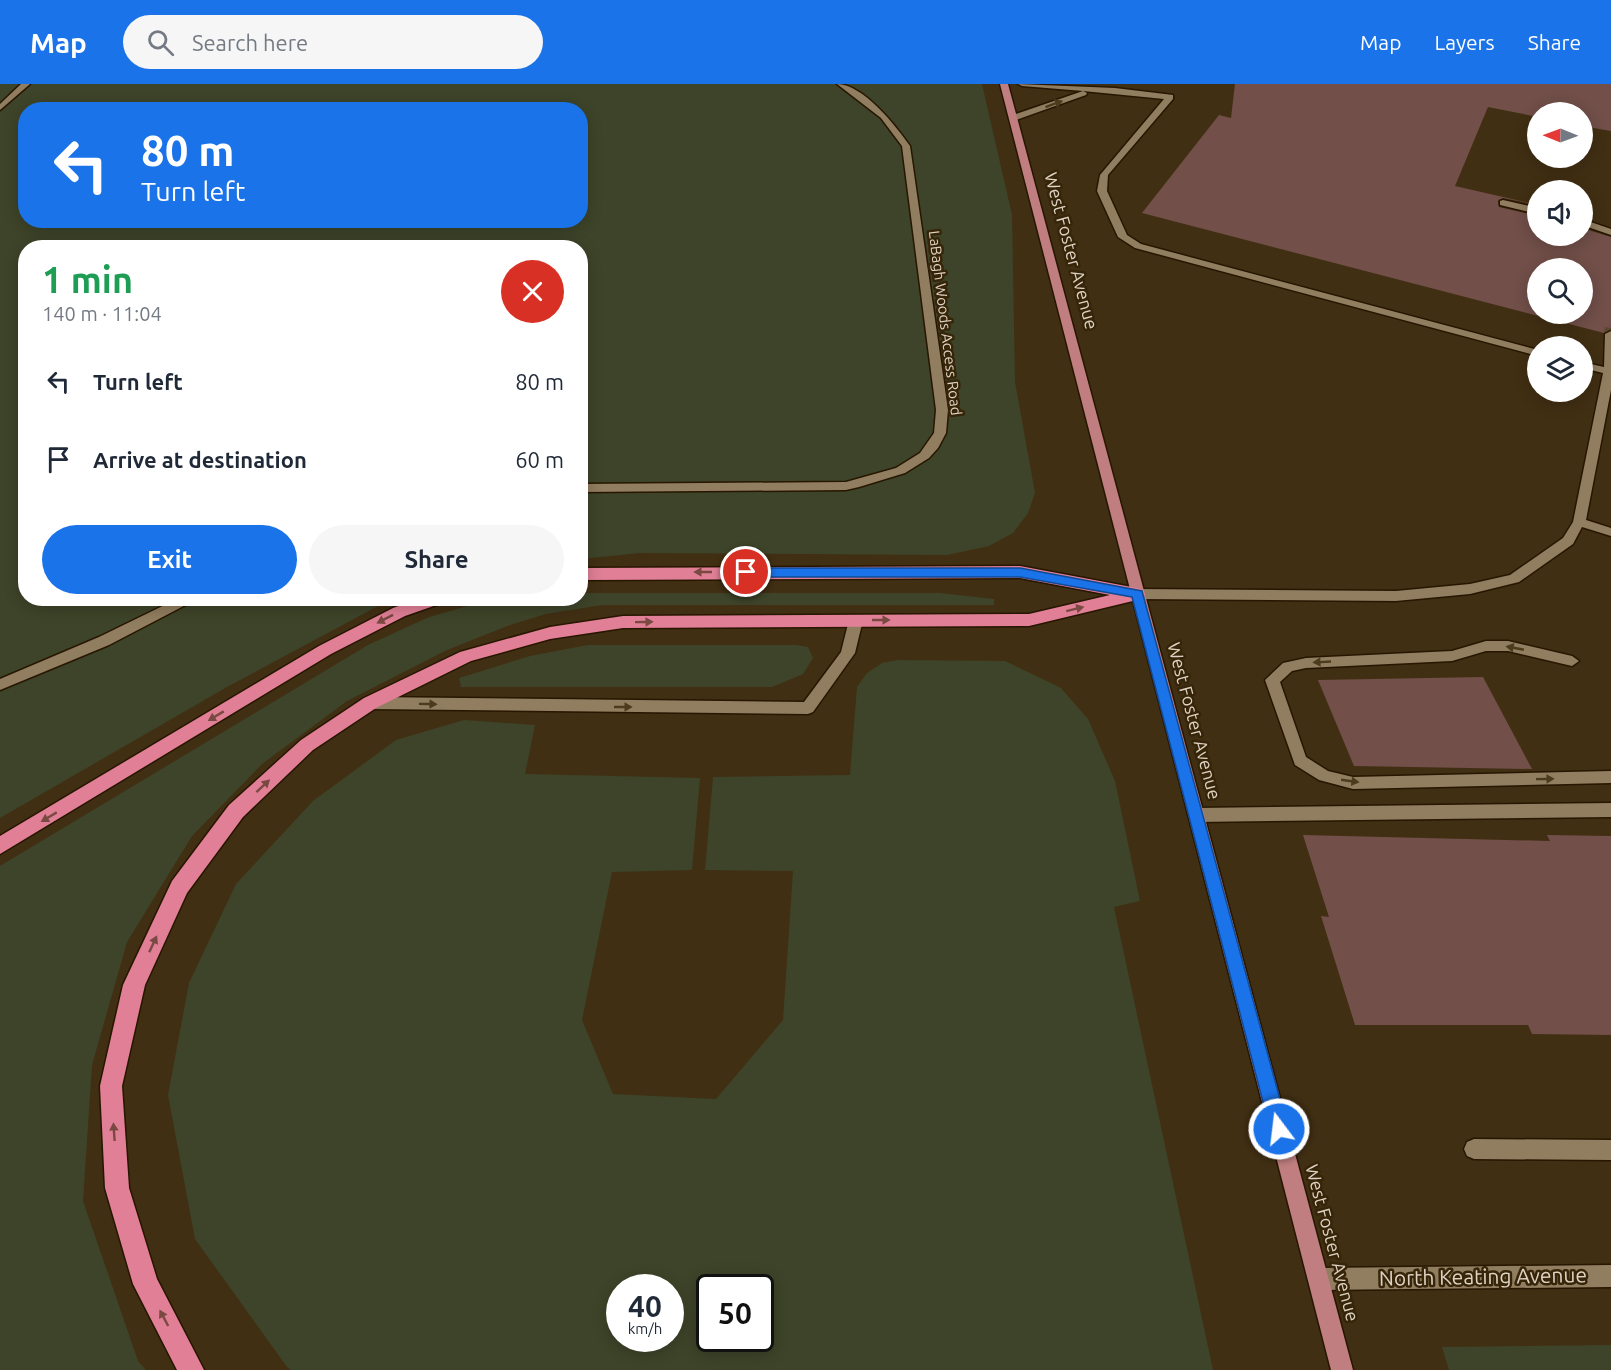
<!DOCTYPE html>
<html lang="en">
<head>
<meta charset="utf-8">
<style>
  body { margin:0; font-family:Ubuntu,sans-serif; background:#f6f6f7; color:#1f2937; height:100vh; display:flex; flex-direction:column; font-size:22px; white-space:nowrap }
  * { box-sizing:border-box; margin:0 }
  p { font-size:20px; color:#747a83 }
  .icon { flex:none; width:33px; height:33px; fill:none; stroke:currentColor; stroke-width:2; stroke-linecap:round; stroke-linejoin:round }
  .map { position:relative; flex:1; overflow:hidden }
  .details { position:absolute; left:18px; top:156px; width:570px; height:366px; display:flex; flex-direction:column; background:#fff; border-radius:24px; box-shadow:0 3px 15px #0003 }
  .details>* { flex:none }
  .hud { position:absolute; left:18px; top:18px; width:570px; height:126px; border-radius:24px; box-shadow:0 3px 15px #0003; background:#1a73e8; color:#fff; overflow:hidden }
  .needle { width:39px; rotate:271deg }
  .tools { position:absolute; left:1527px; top:18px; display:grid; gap:12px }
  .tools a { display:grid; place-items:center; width:66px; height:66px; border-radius:50%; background:#fff; box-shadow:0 3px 15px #0003; font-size:30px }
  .speed { position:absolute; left:606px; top:1190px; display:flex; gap:12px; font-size:30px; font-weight:700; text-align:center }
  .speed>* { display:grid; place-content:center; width:78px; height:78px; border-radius:50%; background:#fff; box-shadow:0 3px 15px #0003; line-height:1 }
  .speed small { font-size:15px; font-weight:400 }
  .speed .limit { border:3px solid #111; border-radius:9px; background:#fff; color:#111 }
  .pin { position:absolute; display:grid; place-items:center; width:51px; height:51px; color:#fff; margin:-26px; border:3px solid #fff; border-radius:50%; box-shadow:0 2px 6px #0007 }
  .me { position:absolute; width:66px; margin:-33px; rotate:345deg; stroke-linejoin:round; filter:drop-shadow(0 0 4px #0008) }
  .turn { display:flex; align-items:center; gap:21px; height:126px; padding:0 24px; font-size:27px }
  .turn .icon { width:78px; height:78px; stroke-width:2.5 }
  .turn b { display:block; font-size:42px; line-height:51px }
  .round { display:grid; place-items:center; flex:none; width:63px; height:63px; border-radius:32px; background:#f6f6f7 }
  .headline { display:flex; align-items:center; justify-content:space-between; height:102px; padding:0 24px }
  h1 { font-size:36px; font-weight:700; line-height:45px; color:#1e9e55 }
  .primary-button { display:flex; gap:12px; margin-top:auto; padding:12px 24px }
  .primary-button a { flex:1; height:69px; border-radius:36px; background:#1a73e8; color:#fff; font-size:24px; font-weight:700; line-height:69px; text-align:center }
  .primary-button a+a { background:#f6f6f7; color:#1f2937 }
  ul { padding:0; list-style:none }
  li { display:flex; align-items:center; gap:18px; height:78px; padding:0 24px }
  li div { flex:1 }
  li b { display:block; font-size:22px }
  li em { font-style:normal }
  header { display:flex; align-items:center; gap:36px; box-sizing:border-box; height:84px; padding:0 30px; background:#1a73e8; color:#fff }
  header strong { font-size:28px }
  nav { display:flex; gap:33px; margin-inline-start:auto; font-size:21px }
  .search { width:420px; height:54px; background:#f6f6f7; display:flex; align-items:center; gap:15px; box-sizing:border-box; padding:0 21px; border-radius:33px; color:#747a83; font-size:22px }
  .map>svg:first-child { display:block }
  .green { fill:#3e4429; fill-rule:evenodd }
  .building { fill:#724f49; fill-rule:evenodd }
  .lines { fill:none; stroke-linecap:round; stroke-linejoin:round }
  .minor-tunnel { stroke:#59472d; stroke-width:12; stroke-dasharray:12 6; stroke-linecap:butt }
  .minor-casing { stroke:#271600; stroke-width:3 }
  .major-casing { stroke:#271600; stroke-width:3 }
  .highway-casing { stroke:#271600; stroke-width:3 }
  .minor { fill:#917d5f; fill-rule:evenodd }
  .major { fill:#c07e80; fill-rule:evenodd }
  .highway { fill:#e07f96; fill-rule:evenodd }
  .oneway { fill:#4d3b1e }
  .oneway2 { fill:#7a4941 }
  .route { fill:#1a73e8; stroke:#114b97; stroke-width:1.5 }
  .labels { text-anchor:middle; stroke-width:5; stroke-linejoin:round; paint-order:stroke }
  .far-street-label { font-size:15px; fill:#ded2c3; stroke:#362508 }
  .street-label { font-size:18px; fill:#ded2c3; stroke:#362508 }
  .near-street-label { font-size:21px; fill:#ded2c3; stroke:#362508 }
</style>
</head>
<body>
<header>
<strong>Map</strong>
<div class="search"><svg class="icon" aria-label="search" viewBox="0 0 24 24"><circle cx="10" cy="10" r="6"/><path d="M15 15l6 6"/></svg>Search here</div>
<nav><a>Map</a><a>Layers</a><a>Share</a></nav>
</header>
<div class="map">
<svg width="1611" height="1286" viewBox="0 0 1611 1286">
  <rect width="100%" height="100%" fill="#412f13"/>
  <g class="green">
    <path d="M0 0H982L1012 131 1015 298 1035 409 1028 429 1013 449 989 462 947 471 640 469 581 475 580 164H26V514L391 515 227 603 0 734ZM26 26H580V136H26Z"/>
    <polygon points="581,509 940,509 994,515 994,521 602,521 546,530 510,541 447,566 347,617 262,680 192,752 127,858 92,981 83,1117 138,1277 146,1286 0,1286 0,782 368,561 429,533 492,515 580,514"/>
    <polygon points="588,561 797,561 808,563 813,574 803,590 772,603 461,603 459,594 530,572"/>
    <path d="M898 576 1005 577 1061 604 1088 635 1115 697 1140 817 1114 823 1213 1286H291L287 1283 195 1155 168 1011 189 899 236 800 313 717 396 656 464 636 535 641 525 690 700 694 692 786 612 788 582 936 613 1010 716 1015 783 936 793 787 705 786 713 693 850 691 857 603 867 589 882 579ZM620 1203H670V1254H620ZM710 1203H760V1254H710Z"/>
    <polygon points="1611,1261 1611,1286 1449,1286 1442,1263"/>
  </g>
  <g class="building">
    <path d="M1235 0H1611V47L1582 42V28H1538V33L1488 23 1455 102 1538 121 1503 114 1498 117 1499 123 1538 132V152H1582V144L1611 153V245L1604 249 1142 129 1219 31 1231 34ZM1538 184H1582V230H1538Z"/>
    <polygon points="1483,593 1532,685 1354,682 1318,596"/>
    <polygon points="1303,751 1550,757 1547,751 1611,752 1611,951 1532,950 1528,941 1355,941 1321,832 1329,833"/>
  </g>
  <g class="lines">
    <polyline class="minor-tunnel" points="1610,250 1611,244"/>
    <g class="minor-casing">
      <g id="minor">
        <polygon points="21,0 30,0 0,26 0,20"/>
        <path d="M837 0C863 0 896 42 910 62L948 326 946 349 938 364 929 374 905 389 859 403 846 406 580 408V400L846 398 896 384 920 369 934 349 936 326 902 62 881 34Z"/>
        <polygon points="1018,0 1115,4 1173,11 1173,15 1108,91 1107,107 1127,151 1141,160 1538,266 1538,272 1135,164 1118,153 1097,107 1100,91 1164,15 1083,7 1087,9 1086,11 1013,37 1009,34 1010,32 1083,7 1022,2"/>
        <polygon points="1503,116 1538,124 1538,130 1500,121 1500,117"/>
        <polygon points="1582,135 1611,145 1611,151 1582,141"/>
        <polygon points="1611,247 1611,306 1586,436 1611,444 1611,452 1582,443 1573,460 1519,498 1470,510 1396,517 1137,515 1130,510 1137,505 1396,507 1470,500 1510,491 1563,454 1573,438 1603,289 1582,284 1582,278 1604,283 1605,250"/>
        <polygon points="179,514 199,514 109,561 0,606 0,595 99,553"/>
        <polygon points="856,531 863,536 855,569 813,628 808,630 370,625 365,623 363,619 365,615 370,613 804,618 841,568 849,536"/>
        <polygon points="1486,557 1508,557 1572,572 1579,577 1572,582 1508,567 1486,567 1452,577 1306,584 1292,587 1280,598 1306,673 1328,687 1353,693 1611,687 1611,699 1353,705 1319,696 1295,681 1265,596 1283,579 1306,574 1452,567"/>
        <polygon points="1611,719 1611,733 1196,738 1190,736 1188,731 1190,726 1196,724"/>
        <polygon points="1474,1055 1611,1056 1611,1076 1474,1075 1467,1072 1464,1065 1467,1058"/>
        <polygon points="1611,1181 1611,1203 1319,1206 1312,1202 1308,1195 1312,1188 1319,1184"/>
      </g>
    </g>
    <g class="major-casing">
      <polygon id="major" points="1000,0 1008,0 1353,1286 1331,1286"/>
    </g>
    <g class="highway-casing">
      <g id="highway">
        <polygon points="1020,482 1137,504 1143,506 1145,510 1143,514 1137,516 1029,542 623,544 550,555 471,577 376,624 313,666 243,733 187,809 145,901 122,1002 129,1104 157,1195 204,1286 177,1286 133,1200 105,1104 100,1002 123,901 172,797 229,721 301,656 364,614 460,568 550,543 623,532 1029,530 1110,511 1020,494 580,496 580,484"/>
        <polygon points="420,514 447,514 445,518 405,532 331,570 0,770 0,752 319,562 393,524"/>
      </g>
    </g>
    <use href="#minor" class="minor"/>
    <use href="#major" class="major"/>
    <use href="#highway" class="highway"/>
  </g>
  <defs><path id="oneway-solid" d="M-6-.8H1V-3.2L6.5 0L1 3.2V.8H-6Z" transform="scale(1.5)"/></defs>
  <g class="oneway">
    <use href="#oneway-solid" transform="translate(1054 20) rotate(-20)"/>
    <use href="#oneway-solid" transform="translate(1515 564) rotate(-169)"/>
    <use href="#oneway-solid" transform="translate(1322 578) rotate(177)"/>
    <use href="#oneway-solid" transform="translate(428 620) rotate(1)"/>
    <use href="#oneway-solid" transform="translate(623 623)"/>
    <use href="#oneway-solid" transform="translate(1545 695) rotate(-1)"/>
    <use href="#oneway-solid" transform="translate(1350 697) rotate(8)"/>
  </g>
  <g class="oneway2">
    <use href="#oneway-solid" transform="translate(703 488) rotate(180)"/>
    <use href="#oneway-solid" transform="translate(1075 525) rotate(-14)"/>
    <use href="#oneway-solid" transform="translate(385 535) rotate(153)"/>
    <use href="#oneway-solid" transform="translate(881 536)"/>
    <use href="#oneway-solid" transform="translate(644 538) rotate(-1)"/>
    <use href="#oneway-solid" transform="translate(216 632) rotate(149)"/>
    <use href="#oneway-solid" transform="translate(263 702) rotate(-43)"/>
    <use href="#oneway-solid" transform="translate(49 733) rotate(149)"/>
    <use href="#oneway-solid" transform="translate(153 860) rotate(-65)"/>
    <use href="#oneway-solid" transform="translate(114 1048) rotate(-94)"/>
    <use href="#oneway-solid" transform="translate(164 1234) rotate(-118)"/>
  </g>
  <polygon class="route" points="746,484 1020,484 1142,507 1288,1045 1285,1051 1279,1054 1273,1051 1270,1045 1132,513 1020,493 746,493 739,488"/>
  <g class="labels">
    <g class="far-street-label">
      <text transform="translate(945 239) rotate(83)" y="5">LaBagh Woods Access Road</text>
    </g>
    <g class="street-label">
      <text transform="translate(1071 167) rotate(75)" y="6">West Foster Avenue</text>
      <text transform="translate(1194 637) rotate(75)" y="6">West Foster Avenue</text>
      <text transform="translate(1332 1159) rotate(75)" y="6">West Foster Avenue</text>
    </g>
    <g class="near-street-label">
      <text transform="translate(1483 1193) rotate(-1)" y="7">North Keating Avenue</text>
    </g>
  </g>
</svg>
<div class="tools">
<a><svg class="needle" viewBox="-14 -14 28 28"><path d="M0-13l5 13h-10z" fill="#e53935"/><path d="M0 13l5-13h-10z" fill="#747a83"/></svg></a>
<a><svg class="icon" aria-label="sound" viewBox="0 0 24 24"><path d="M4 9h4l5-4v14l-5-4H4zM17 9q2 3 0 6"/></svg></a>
<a><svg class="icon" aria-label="search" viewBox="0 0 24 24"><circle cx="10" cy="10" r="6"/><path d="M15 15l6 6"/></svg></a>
<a><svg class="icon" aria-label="layers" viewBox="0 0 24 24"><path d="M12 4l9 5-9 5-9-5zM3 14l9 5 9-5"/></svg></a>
</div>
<div class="speed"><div>40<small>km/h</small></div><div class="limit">50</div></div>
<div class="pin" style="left:746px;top:488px;background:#d93025"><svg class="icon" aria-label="arrive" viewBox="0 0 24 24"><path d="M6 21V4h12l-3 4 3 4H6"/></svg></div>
<svg class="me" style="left:1279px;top:1045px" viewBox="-20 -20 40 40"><circle r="17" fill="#1a73e8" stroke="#fff" stroke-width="3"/><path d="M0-11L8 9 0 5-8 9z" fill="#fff"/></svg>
<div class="hud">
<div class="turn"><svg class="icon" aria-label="left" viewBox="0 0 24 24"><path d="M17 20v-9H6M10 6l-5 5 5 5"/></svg><div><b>80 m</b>Turn left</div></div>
</div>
<section class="details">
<div class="headline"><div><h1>1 min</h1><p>140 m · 11:04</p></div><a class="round" style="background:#d93025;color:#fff"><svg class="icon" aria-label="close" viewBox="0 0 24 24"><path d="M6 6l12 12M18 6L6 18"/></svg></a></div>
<ul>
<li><svg class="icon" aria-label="left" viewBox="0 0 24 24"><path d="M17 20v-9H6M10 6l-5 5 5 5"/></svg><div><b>Turn left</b></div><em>80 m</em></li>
<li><svg class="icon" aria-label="arrive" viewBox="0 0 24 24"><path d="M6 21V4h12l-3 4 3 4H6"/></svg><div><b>Arrive at destination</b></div><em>60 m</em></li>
</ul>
<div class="primary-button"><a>Exit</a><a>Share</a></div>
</section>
</div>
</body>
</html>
